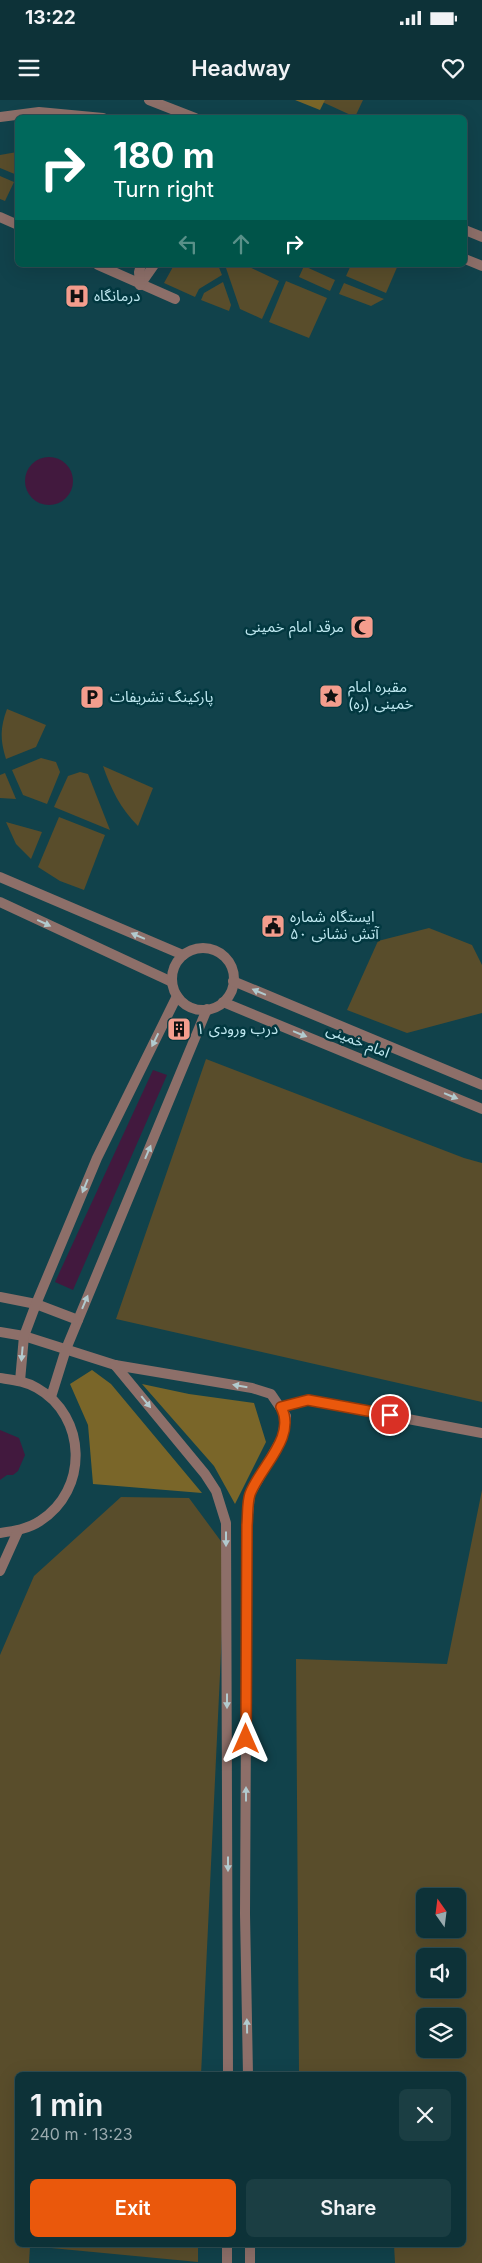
<!DOCTYPE html>
<html lang="en">
<head>
<meta charset="utf-8">
<style>
  body { margin:0; font-family:Inter,"Noto Sans Arabic",sans-serif; background:#1b3e43; color:#f1f3f6; height:100vh; display:flex; flex-direction:column; font-size:19px; white-space:nowrap }
  * { box-sizing:border-box; margin:0 }
  p { font-size:16px; color:#9aaaae }
  .icon { flex:none; width:28px; height:28px; fill:none; stroke:currentColor; stroke-width:2; stroke-linecap:round; stroke-linejoin:round }
  .map { position:relative; flex:1; overflow:hidden }
  .side { position:absolute; left:15px; top:1972px; width:451px; height:175px; display:flex; flex-direction:column; background:#0d3238; border-radius:8px; box-shadow:0 5px 20px #0002,0 0 0 1px #2d4d53 }
  .side>* { flex:none }
  .guide { position:absolute; left:15px; top:15px; width:452px; height:152px; border-radius:8px; box-shadow:0 5px 20px #0002,0 0 0 1px #2d4d53; background:#00695c; color:#fff; overflow:hidden }
  .needle { width:32px; rotate:346deg }
  .fabs { position:absolute; left:416px; top:1788px; display:grid; gap:10px }
  .fabs a { display:grid; place-items:center; width:50px; height:50px; border-radius:8px; background:#0d3238; box-shadow:0 5px 20px #0002,0 0 0 1px #2d4d53; font-size:25px }
  .pin { position:absolute; display:grid; place-items:center; width:42px; height:42px; color:#fff; margin:-21px; border:2px solid #fff; border-radius:50%; box-shadow:0 1px 5px #0007 }
  .me { position:absolute; width:55px; margin:-28px; rotate:0deg; stroke-linejoin:round; filter:drop-shadow(0 0 4px #0008) }
  .turn { display:flex; align-items:center; gap:18px; height:105px; padding:0 15px; font-size:22px }
  .turn .icon { width:65px; height:65px; stroke-width:2.5 }
  .turn b { display:block; font-size:35px; line-height:42px }
  .lanes { display:flex; align-items:center; height:48px; padding:0 15px; background:#0003; justify-content:center; gap:25px; direction:ltr }
  .lanes .off { opacity:.35 }
  .round { display:grid; place-items:center; flex:none; width:52px; height:52px; border-radius:8px; background:#1b3e43 }
  .overview { display:flex; align-items:center; justify-content:space-between; height:85px; padding:0 15px }
  h1 { font-size:30px; font-weight:600; line-height:38px }
  .cta { display:flex; gap:10px; margin-top:auto; padding:10px 15px }
  .cta a { flex:1; height:58px; border-radius:8px; background:#ea580c; color:#fff; font-size:20px; font-weight:600; line-height:58px; text-align:center }
  .cta a+a { background:#1b3e43; color:#f1f3f6 }
  .status { display:flex; justify-content:space-between; align-items:center; height:35px; padding:0 25px; background:#0d3238; direction:ltr }
  .status svg { height:14px; fill:currentColor }
  header { display:flex; justify-content:space-between; align-items:center; height:65px; padding:0 15px; background:#0d3238; font-size:22px; font-weight:600 }
  .map>svg:first-child { display:block }
  .green { fill:#594d2b; fill-rule:evenodd }
  .forest { fill:#7a6629 }
  .water { fill:#42193e }
  .lines { fill:none; stroke-linecap:round; stroke-linejoin:round }
  .minor { stroke:#8d6f69; stroke-width:10 }
  .tertiary { stroke:#8d6f69; stroke-width:10 }
  .oneway { fill:#b2cace }
  .route-casing { stroke:#983908; stroke-width:12 }
  .route { stroke:#ea580c; stroke-width:9 }
  .labels { text-anchor:middle; stroke-width:5; stroke-linejoin:round; paint-order:stroke }
  .poi-label { font-size:15px; fill:#bfe8f0; stroke:#023840; text-anchor:start }
  .street-label { font-size:15px; fill:#bfe8f0; stroke:#023840 }
</style>
</head>
<body>
<div class="status"><b>13:22</b><svg viewBox="0 0 49 12"><path d="M0 12V9h3v3zM5 12V6h3v6zM10 12V3h3v9zM15 12V0h3v12zM26 1h20v11H26zM47 4h2v5h-2z"/></svg></div>
<header><svg class="icon" aria-label="menu" viewBox="0 0 24 24"><path d="M4 6h16M4 12h16M4 18h16"/></svg>Headway<svg class="icon" aria-label="heart" viewBox="0 0 24 24"><path d="M12 20l-8-8c-3-5 5-10 8-4 3-6 11-1 8 4z"/></svg></header>
<div class="map">
<svg width="482" height="2163" viewBox="0 0 482 2163">
  <rect width="100%" height="100%" fill="#11424b"/>
  <g class="green">
    <polygon points="318,0 363,0 355,17"/>
    <polygon points="17,52 17,75 0,68 0,55"/>
    <polygon points="0,76 14,82 5,101 0,99"/>
    <polygon points="174,165 218,165 222,175 199,189 195,197 164,183"/>
    <polygon points="225,165 245,165 279,181 262,219 240,209"/>
    <polygon points="351,165 398,165 386,193 346,176"/>
    <polygon points="304,166 335,180 330,191 299,177"/>
    <polygon points="286,181 327,198 309,238 269,222"/>
    <polygon points="223,182 231,205 229,211 201,200 204,193"/>
    <polygon points="344,183 384,199 371,206 339,194"/>
    <path d="M7 609 46 625 36 647 6 659C0 640 0 628 7 609Z"/>
    <polygon points="41,658 56,662 60,672 47,704 23,695 12,670"/>
    <path d="M103 666 153 688 138 726C120 708 111 689 103 666Z"/>
    <polygon points="80,672 88,674 110,730 54,707 68,676"/>
    <polygon points="5,673 16,699 0,698 0,675"/>
    <polygon points="59,717 105,735 84,790 60,781 38,767"/>
    <polygon points="6,722 42,732 31,759 16,744"/>
    <polygon points="429,828 472,845 482,865 482,913 407,933 347,910 378,841"/>
    <polygon points="206,959 464,1058 482,1063 482,1302 116,1219"/>
    <path d="M482 1390V2163H395L394 2145H464V1975H299L296 1559 447 1564ZM425 1796H458V1829H425ZM425 1856H458V1889H425ZM425 1916H458V1949H425Z"/>
    <polygon points="121,1397 189,1398 226,1448 201,1975 18,1975 18,2145 198,2145 198,2162 30,2146 29,2163 0,2163 0,1555 34,1476"/>
  </g>
  <g class="forest">
    <polygon points="295,0 325,0 320,10"/>
    <polygon points="92,1270 111,1284 202,1393 93,1384 88,1325 70,1284"/>
    <polygon points="142,1284 189,1294 254,1303 266,1342 235,1404 214,1366"/>
  </g>
  <g class="water">
    <circle cx="49" cy="381" r="24"/>
    <polygon points="153,970 167,975 73,1190 55,1182"/>
    <polygon points="0,1330 19,1338 25,1355 18,1371 13,1375 7,1375 0,1380"/>
  </g>
  <g class="lines">
    <g class="minor">
      <polyline points="0,117 18,125"/>
      <polyline points="98,165 175,199"/>
      <polyline points="140,185 154,165"/>
      <polyline points="140,185 139,172 141,165"/>
      <polyline points="281,1307 308,1300 482,1333"/>
    </g>
    <g class="tertiary">
      <polyline points="149,0 195,18"/>
      <polyline points="0,17 39,12 103,18"/>
      <polyline points="465,130 482,137"/>
      <polyline points="465,159 482,166"/>
      <polyline points="0,777 183,855"/>
      <polyline points="0,802 172,882"/>
      <circle cx="203" cy="879" r="31"/>
      <polyline points="233,881 482,985"/>
      <polyline points="223,902 482,1009"/>
      <polyline points="0,1197 36,1204 78,1220"/>
      <polyline points="0,1232 24,1236 115,1265 252,1288 271,1294 286,1316 282,1338 250,1394 247,1425 245,1814 248,1975"/>
      <polyline points="115,1265 205,1374 216,1391 226,1423 228,1975"/>
      <path d="M0 1278C13 1280 25 1281 37 1288 87 1316 89 1390 40 1421 28 1429 14 1431 0 1433"/>
      <polyline points="20,1281 24,1236 36,1204 97,1058 177,896"/>
      <polyline points="51,1297 66,1249 207,909"/>
      <polyline points="0,1471 18,1431"/>
      <polyline points="250,2145 250,2163"/>
      <polyline points="227,2163 227,2145"/>
    </g>
  </g>
  <defs><path id="oneway-solid" d="M-6-.8H1V-3.2L6.5 0L1 3.2V.8H-6Z" transform="scale(1.25)"/></defs>
  <g class="oneway">
    <use href="#oneway-solid" transform="translate(44 823) rotate(25)"/>
    <use href="#oneway-solid" transform="translate(138 836) rotate(-157)"/>
    <use href="#oneway-solid" transform="translate(259 892) rotate(-157)"/>
    <use href="#oneway-solid" transform="translate(300 934) rotate(22)"/>
    <use href="#oneway-solid" transform="translate(155 940) rotate(116)"/>
    <use href="#oneway-solid" transform="translate(451 996) rotate(22)"/>
    <use href="#oneway-solid" transform="translate(148 1052) rotate(-67)"/>
    <use href="#oneway-solid" transform="translate(85 1086) rotate(112)"/>
    <use href="#oneway-solid" transform="translate(85 1202) rotate(-67)"/>
    <use href="#oneway-solid" transform="translate(22 1254) rotate(95)"/>
    <use href="#oneway-solid" transform="translate(240 1286) rotate(-170)"/>
    <use href="#oneway-solid" transform="translate(146 1302) rotate(51)"/>
    <use href="#oneway-solid" transform="translate(226 1439) rotate(90)"/>
    <use href="#oneway-solid" transform="translate(227 1601) rotate(90)"/>
    <use href="#oneway-solid" transform="translate(246 1694) rotate(-90)"/>
    <use href="#oneway-solid" transform="translate(228 1764) rotate(90)"/>
    <use href="#oneway-solid" transform="translate(247 1926) rotate(-91)"/>
  </g>
  <g class="lines">
    <g class="route-casing">
      <path id="route" d="M246 1639 247 1425C248 1415 247 1403 250 1394 260 1367 297 1337 281 1307L308 1300 390 1315"/>
    </g>
    <use href="#route" class="route"/>
  </g>
  <defs>
    <g id="hospital-square" transform="scale(1.25)"><rect x="-9" y="-9" width="18" height="18" rx="4" fill="#f49d8d" stroke="#023840"/><path d="M-5-5h3v3.5h4V-5h3V5h-3V1.5h-4V5h-3Z" fill="#111"/></g>
    <g id="mosque-square" transform="scale(1.25)"><rect x="-9" y="-9" width="18" height="18" rx="4" fill="#f49d8d" stroke="#023840"/><path d="M3.5-4.9A6 6 0 1 0 3.5 4.9A5 5 0 1 1 3.5-4.9Z" fill="#111"/></g>
    <g id="sight-square" transform="scale(1.25)"><rect x="-9" y="-9" width="18" height="18" rx="4" fill="#f49d8d" stroke="#023840"/><path d="M0-6L1.8-2.2L6-1.7L2.9 1.2L3.7 5.4L0 3.3L-3.7 5.4L-2.9 1.2L-6-1.7L-1.8-2.2Z" fill="#111"/></g>
    <g id="parking-square" transform="scale(1.25)"><rect x="-9" y="-9" width="18" height="18" rx="4" fill="#f49d8d" stroke="#023840"/><path d="M-3.5-5.5H1a3.5 3.5 0 0 1 0 7H-1V5.5H-3.5ZM-1-3.4V-.6H.8a1.4 1.4 0 0 0 0-2.8Z" fill="#111"/></g>
    <g id="civic-square" transform="scale(1.25)"><rect x="-9" y="-9" width="18" height="18" rx="4" fill="#f49d8d" stroke="#023840"/><path d="M-.6-6.5H3V-4.5H.6V-3L4-1V1h2V6H-6V1h2V-1L-.6-3ZM-1.2 2.5V6h2.4V2.5Z" fill="#111"/></g>
    <g id="building-square" transform="scale(1.25)"><rect x="-9" y="-9" width="18" height="18" rx="4" fill="#f49d8d" stroke="#023840"/><path d="M-4-6H4V6H1V3H-1V6H-4ZM-2.5-4.3h1.7v1.8h-1.7ZM.8-4.3h1.7v1.8H.8ZM-2.5-1h1.7V.8h-1.7ZM.8-1h1.7V.8H.8Z" fill="#111"/></g>
  </defs>
  <g fill-rule="evenodd">
    <use href="#hospital-square" x="77" y="196"/>
    <use href="#mosque-square" x="362" y="527"/>
    <use href="#sight-square" x="331" y="596"/>
    <use href="#parking-square" x="92" y="597"/>
    <use href="#civic-square" x="273" y="826"/>
    <use href="#building-square" x="179" y="929"/>
  </g>
  <g class="labels">
    <g class="poi-label">
      <text x="94" y="201">درمانگاه</text>
      <text x="344" y="532" text-anchor="end">مرقد امام خمینی</text>
      <text x="348" y="592">مقبره امام<tspan x="348" dy="17">خمینی (ره)</tspan></text>
      <text x="110" y="602">پارکینگ تشریفات</text>
      <text x="290" y="822">ایستگاه شماره<tspan x="290" dy="17">۵۰ آتش نشانی</tspan></text>
      <text x="196" y="934">درب ورودی ۱</text>
    </g>
    <g class="street-label">
      <text transform="translate(358 941) rotate(22)" y="5">امام خمینی</text>
    </g>
  </g>
</svg>
<div class="fabs">
<a><svg class="needle" viewBox="-14 -14 28 28"><path d="M0-13l5 13h-10z" fill="#e53935"/><path d="M0 13l5-13h-10z" fill="#9aaaae"/></svg></a>
<a><svg class="icon" aria-label="sound" viewBox="0 0 24 24"><path d="M4 9h4l5-4v14l-5-4H4zM17 9q2 3 0 6"/></svg></a>
<a><svg class="icon" aria-label="layers" viewBox="0 0 24 24"><path d="M12 4l9 5-9 5-9-5zM3 14l9 5 9-5"/></svg></a>
</div>
<div class="pin" style="left:390px;top:1315px;background:#d93025"><svg class="icon" aria-label="arrive" viewBox="0 0 24 24"><path d="M6 21V4h12l-3 4 3 4H6"/></svg></div>
<svg class="me" style="left:246px;top:1639px" viewBox="-20 -20 40 40"><path d="M0-17L14 15 0 8-14 15z" fill="#ea580c" stroke="#fff" stroke-width="4"/></svg>
<div class="guide">
<div class="turn"><svg class="icon" aria-label="right" viewBox="0 0 24 24"><path d="M7 20v-9h11M14 6l5 5-5 5"/></svg><div><b>180 m</b>Turn right</div></div>
<div class="lanes"><svg class="icon off" aria-label="left" viewBox="0 0 24 24"><path d="M17 20v-9H6M10 6l-5 5 5 5"/></svg><svg class="icon off" aria-label="ahead" viewBox="0 0 24 24"><path d="M12 20V5M6 11l6-6 6 6"/></svg><svg class="icon" aria-label="right" viewBox="0 0 24 24"><path d="M7 20v-9h11M14 6l5 5-5 5"/></svg></div>
</div>
<section class="side">
<div class="overview"><div><h1>1 min</h1><p>240 m · 13:23</p></div><a class="round"><svg class="icon" aria-label="close" viewBox="0 0 24 24"><path d="M6 6l12 12M18 6L6 18"/></svg></a></div>
<div class="cta"><a>Exit</a><a>Share</a></div>
</section>
</div>
</body>
</html>
